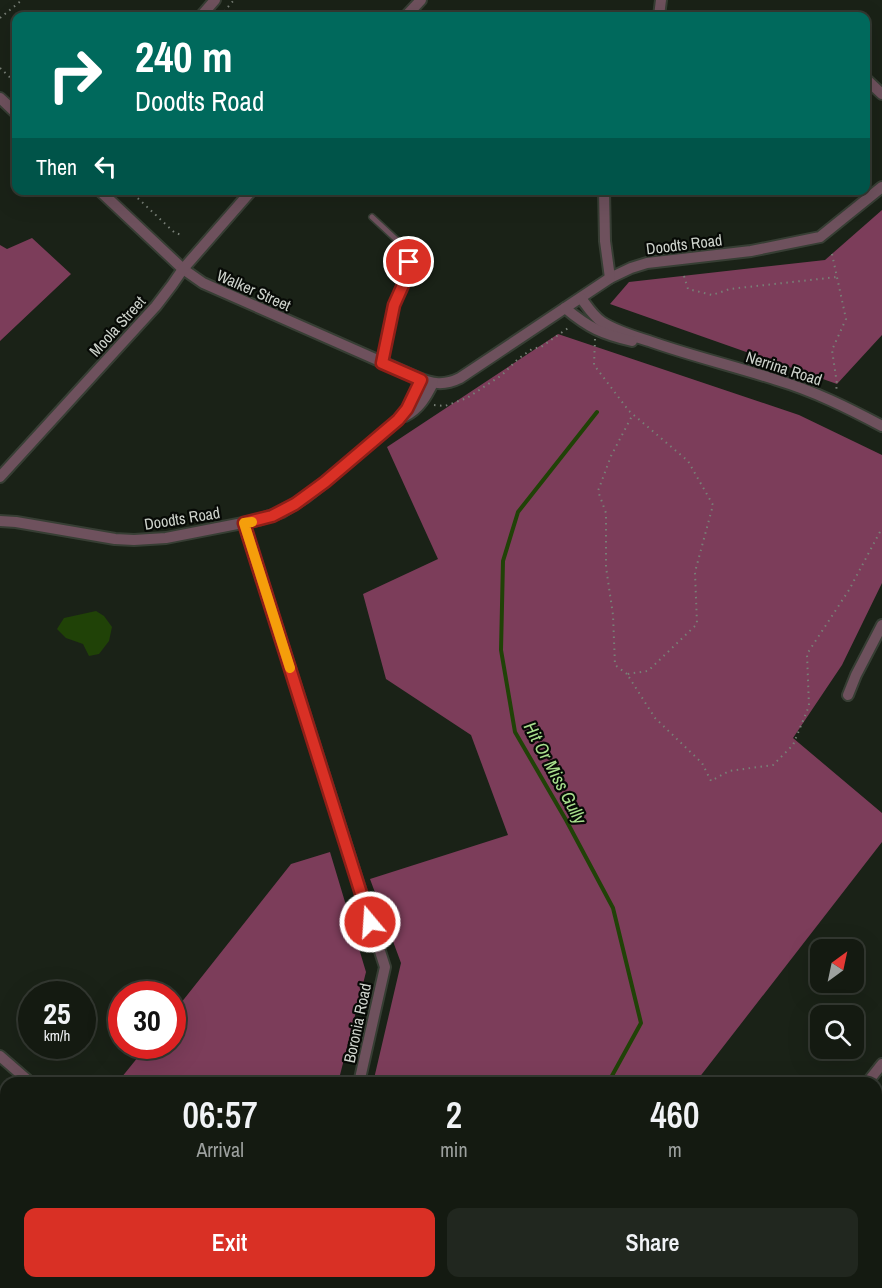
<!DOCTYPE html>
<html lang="en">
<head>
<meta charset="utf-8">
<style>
  body { margin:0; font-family:"Archivo Narrow",sans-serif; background:#21271f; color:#f1f3f6; height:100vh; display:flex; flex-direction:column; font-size:22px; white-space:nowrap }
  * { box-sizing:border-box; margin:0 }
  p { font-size:20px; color:#9da19f }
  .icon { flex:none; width:33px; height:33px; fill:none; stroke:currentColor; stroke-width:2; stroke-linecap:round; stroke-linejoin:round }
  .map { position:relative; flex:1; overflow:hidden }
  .side { position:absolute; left:0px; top:1077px; width:882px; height:212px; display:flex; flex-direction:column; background:#141a11; border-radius:18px 18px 0 0; box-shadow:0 6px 24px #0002,0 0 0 2px #333831 }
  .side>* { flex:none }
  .hud { position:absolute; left:12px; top:12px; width:858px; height:183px; border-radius:12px; box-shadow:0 6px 24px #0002,0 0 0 2px #333831; background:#00695c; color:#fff; overflow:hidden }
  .needle { width:39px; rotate:33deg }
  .buttons { position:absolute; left:810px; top:939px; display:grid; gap:12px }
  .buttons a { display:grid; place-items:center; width:54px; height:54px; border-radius:12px; background:#141a11; box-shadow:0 6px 24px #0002,0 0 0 2px #333831; font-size:30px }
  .speed { position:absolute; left:18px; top:981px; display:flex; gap:12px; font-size:30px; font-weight:700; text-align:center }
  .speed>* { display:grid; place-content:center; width:78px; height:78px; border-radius:50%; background:#141a11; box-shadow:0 6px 24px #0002,0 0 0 2px #333831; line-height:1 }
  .speed small { font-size:15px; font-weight:400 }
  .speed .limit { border:9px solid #d22; background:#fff; color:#111 }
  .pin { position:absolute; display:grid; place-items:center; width:51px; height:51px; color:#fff; margin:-26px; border:3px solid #fff; border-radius:50%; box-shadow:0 2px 6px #0007 }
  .me { position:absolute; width:66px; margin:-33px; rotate:342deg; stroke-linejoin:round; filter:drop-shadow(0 0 4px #0008) }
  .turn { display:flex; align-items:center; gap:21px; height:126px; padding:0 24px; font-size:27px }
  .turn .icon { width:78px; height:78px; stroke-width:2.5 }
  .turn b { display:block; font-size:42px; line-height:51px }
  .then { display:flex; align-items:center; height:57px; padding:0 24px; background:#0003; gap:12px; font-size:22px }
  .eta { display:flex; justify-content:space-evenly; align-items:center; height:102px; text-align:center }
  .eta b { font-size:36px; font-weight:600; line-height:42px }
  .button { display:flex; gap:12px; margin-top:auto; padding:12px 24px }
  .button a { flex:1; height:69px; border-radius:12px; background:#d93025; color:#fff; font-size:24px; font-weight:600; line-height:69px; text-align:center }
  .button a+a { background:#21271f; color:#f1f3f6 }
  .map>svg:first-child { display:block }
  .green { fill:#561c39 }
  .forest { fill:#7c3d5a }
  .water { fill:#204207 }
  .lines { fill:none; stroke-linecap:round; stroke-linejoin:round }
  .stream { stroke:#204207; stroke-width:4 }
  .lane-casing { stroke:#373e34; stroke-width:8 }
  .street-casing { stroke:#373e34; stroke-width:14 }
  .path { stroke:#787f76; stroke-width:2; stroke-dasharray:1.5 4.5; stroke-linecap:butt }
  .lane { stroke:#6e515d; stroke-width:5 }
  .street { stroke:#6e515d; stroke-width:10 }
  .route-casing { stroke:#8d1f18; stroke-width:15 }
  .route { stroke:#d93025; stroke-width:10 }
  .slow { stroke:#f59e0b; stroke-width:10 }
  .labels { text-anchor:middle; stroke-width:4.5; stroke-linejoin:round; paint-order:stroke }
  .street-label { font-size:16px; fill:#ced3cc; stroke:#070a06 }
  .water-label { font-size:18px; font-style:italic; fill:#aae18e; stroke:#070a06 }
</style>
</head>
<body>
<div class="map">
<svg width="882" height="1288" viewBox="0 0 882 1288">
  <rect width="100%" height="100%" fill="#1a2217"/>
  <polygon class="green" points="6,1188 6,1282 246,1282 252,1288 0,1288 0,1195"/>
  <g class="forest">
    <polygon points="882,210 882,335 837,384 610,304 629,282 825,260"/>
    <polygon points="32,238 71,274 0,341 0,245 7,249"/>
    <polygon points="558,334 799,415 882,455 882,583 842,665 793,738 882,813 882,842 695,1083 373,1083 401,963 370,879 508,835 471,735 386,679 363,594 438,559 387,447"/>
    <polygon points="330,852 366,972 338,1083 117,1083 147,1046 172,1046 173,1013 291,864"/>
    <polygon points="246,1283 287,1283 286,1288 252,1288"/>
    <polygon points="328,1283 328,1282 698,1283 696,1288 327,1288"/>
  </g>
  <polygon class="water" points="96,611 104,616 112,627 109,641 99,654 89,656 83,644 66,638 57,629 64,618"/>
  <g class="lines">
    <g class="stream">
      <polyline points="597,412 518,512 503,561 501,650 515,732 566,820 613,908 641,1023 608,1083"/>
      <polyline points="576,1282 577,1288"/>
    </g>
    <g class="lane-casing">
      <g id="lane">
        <polyline points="372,217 400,243 409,263 407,276 394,305 382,362"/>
        <polyline points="258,1282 265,1288"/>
      </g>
    </g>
    <g class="street-casing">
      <g id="street">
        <polyline points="201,16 215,0"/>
        <polyline points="406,16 421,0"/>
        <polyline points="659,16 661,0"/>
        <polyline points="866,79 882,94"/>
        <polyline points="0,98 16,113"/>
        <path d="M99 190 183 269 203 283 416 377C432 384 444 386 460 378L610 278 631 268 647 263 751 251 820 237 882 187"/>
        <polyline points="604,190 605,241 610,278"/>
        <path d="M581 298C587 306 593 316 602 322 616 331 633 336 649 341 691 356 734 366 777 380 814 391 848 408 882 426"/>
        <path d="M565 308C589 328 602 334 632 341"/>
        <path d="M405 416C419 409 426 397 433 383"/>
        <polyline points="0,477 156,306 172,285 183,269 252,190"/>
        <polyline points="0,521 16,522 115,539 134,540 166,538 258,520 282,512 306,497 325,482 398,420 407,409 421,380"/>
        <polyline points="244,523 385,967 359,1083"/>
        <polyline points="848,695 856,675 882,625"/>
        <polyline points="0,1056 31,1083"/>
        <polyline points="867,1083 882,1064"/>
        <polyline points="876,1204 882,1209"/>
        <polyline points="300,1288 301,1282"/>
        <polyline points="726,1288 727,1282"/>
      </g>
    </g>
    <g class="path">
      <polyline points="220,16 234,0"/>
      <polyline points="0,18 22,0"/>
      <polyline points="0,68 16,83"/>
      <polyline points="129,190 175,233 182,235"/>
      <polyline points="832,254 846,319 832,350 837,384 836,391"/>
      <polyline points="684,276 688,289 712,295 730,289 837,277"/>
      <polyline points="595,339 594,365 629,411 688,461 713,505 695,572 697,624 648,671 627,674 655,718 702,763 711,781 729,771 773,765 793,745 809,706 807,654 849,590 882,528"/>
      <polyline points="434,405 445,406 467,398 502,375 518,359 532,349 541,347 571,326"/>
      <polyline points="627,674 615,665 613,615 606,567 606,513 598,491 611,456 633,414"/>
      <polyline points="876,1098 878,1096"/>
      <polyline points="876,1187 882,1192"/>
      <polyline points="741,1288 743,1282"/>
    </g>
    <use href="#lane" class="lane"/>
    <use href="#street" class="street"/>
  </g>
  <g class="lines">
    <g class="route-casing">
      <polyline id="route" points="370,922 244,523 272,516 295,504 325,482 398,420 407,409 421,380 382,363 394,305 407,276 409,262"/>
    </g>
    <use href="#route" class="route"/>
    <polyline class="slow" points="252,522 244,523 290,668"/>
  </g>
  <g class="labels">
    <g class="street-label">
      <text transform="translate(684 244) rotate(-7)" y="6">Doodts Road</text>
      <text transform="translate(254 290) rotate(24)" y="6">Walker Street</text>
      <text transform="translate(117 326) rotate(-48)" y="6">Moola Street</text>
      <text transform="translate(784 368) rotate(18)" y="6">Nerrina Road</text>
      <text transform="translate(182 518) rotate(-9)" y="6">Doodts Road</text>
      <text transform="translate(357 1023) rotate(-78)" y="6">Boronia Road</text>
    </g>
    <g class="water-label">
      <text transform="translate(555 773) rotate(62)" y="6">Hit Or Miss Gully</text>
    </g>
  </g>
</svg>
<div class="buttons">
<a><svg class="needle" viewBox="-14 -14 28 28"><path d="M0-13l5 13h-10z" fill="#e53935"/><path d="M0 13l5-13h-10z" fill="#9da19f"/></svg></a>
<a><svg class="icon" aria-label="search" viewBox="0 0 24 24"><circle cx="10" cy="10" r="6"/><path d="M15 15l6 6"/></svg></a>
</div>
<div class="speed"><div>25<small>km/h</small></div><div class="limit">30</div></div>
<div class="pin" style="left:409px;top:262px;background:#d93025"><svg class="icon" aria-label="arrive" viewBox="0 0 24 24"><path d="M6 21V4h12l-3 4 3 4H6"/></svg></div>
<svg class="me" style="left:370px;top:922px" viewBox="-20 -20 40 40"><circle r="17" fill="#d93025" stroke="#fff" stroke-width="3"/><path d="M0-11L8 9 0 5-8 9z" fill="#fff"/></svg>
<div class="hud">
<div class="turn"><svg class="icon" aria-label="right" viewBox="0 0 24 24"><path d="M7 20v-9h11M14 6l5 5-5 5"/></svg><div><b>240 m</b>Doodts Road</div></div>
<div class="then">Then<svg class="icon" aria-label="left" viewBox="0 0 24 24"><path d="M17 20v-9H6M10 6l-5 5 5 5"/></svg></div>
</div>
<section class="side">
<div class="eta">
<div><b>06:57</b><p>Arrival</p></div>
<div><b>2</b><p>min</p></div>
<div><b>460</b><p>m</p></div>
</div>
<div class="button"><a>Exit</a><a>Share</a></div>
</section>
</div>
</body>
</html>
